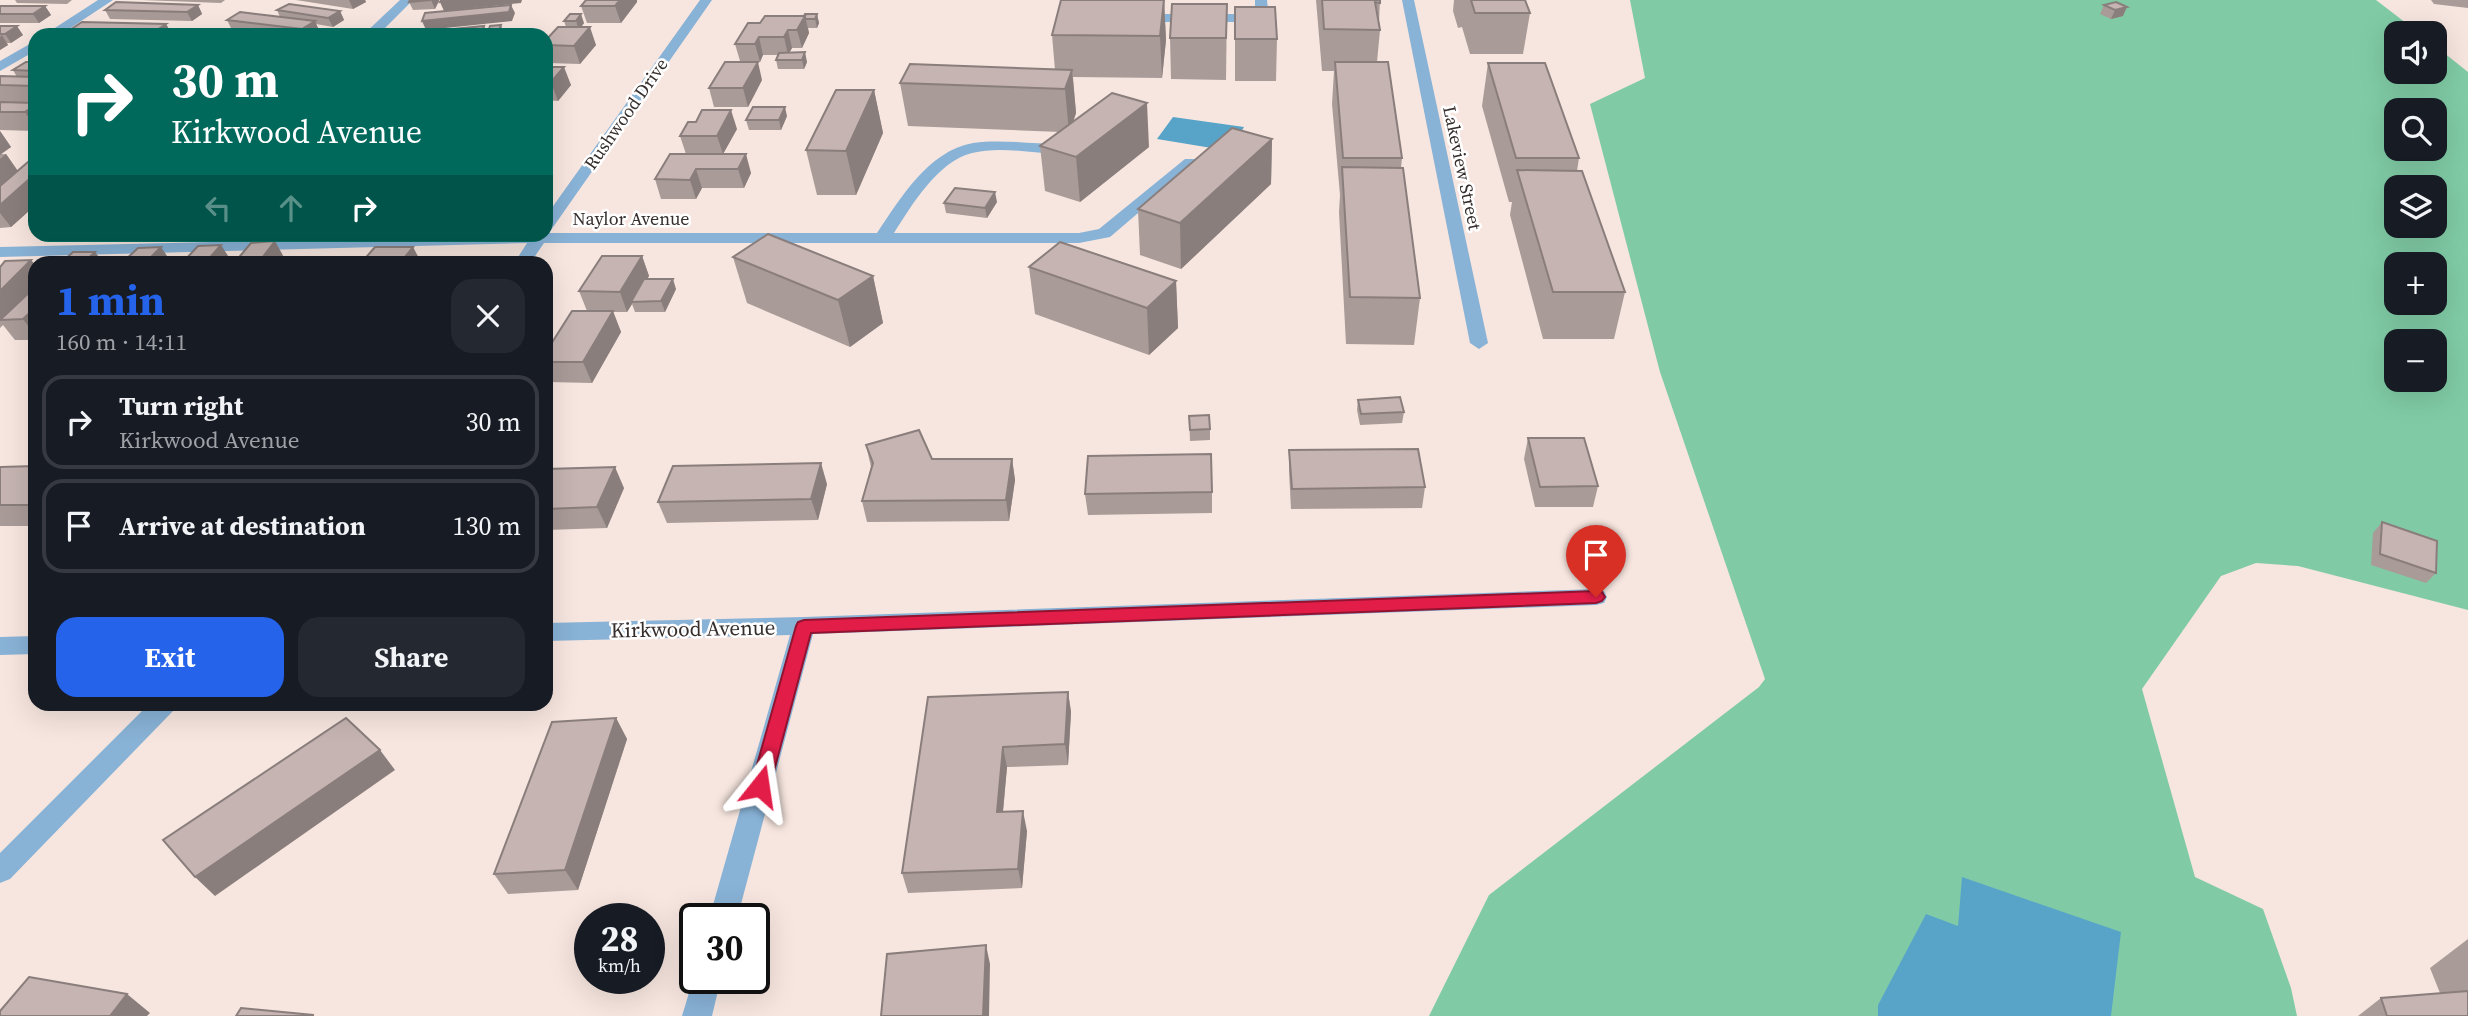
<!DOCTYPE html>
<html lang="en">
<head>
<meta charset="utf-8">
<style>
  body { margin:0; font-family:"Source Serif 4",serif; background:#242831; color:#f1f3f6; height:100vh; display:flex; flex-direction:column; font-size:26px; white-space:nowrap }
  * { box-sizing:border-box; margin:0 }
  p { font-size:23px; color:#9ea1a6 }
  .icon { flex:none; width:38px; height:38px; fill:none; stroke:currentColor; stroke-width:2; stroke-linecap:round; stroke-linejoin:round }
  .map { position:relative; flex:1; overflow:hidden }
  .sheet { position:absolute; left:28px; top:256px; width:525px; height:455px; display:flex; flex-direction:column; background:#171b24; border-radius:21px; box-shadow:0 7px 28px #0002 }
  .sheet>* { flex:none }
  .top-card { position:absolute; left:28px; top:28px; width:525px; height:214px; border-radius:21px; box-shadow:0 7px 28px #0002; background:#00695c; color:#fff; overflow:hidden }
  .fabs { position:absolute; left:2384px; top:21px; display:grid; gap:14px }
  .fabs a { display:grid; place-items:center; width:63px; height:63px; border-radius:14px; background:#171b24; box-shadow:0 7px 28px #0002; font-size:35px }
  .speed { position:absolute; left:574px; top:903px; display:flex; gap:14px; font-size:35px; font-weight:700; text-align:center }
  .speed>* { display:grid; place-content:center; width:91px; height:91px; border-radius:50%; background:#171b24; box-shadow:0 7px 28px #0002; line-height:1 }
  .speed small { font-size:18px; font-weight:400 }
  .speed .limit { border:4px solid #111; border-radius:10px; background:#fff; color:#111 }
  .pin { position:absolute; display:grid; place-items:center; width:60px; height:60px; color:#fff; margin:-72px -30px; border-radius:50% 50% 50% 0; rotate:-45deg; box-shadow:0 0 7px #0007 }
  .pin .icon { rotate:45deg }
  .me { position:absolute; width:77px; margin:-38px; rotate:15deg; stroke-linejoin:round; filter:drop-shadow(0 0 5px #0008) }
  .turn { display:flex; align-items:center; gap:24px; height:147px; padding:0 28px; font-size:32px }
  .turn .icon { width:91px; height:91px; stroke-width:2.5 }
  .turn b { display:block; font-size:49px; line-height:60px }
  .lanes { display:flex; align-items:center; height:66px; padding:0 28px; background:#0003; justify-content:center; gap:35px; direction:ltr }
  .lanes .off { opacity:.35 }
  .round { display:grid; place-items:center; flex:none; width:74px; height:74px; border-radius:21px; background:#242831 }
  .overview { display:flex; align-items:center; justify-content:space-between; height:119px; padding:0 28px }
  h1 { font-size:42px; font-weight:700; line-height:52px; color:#2563eb }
  .button { display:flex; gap:14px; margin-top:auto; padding:14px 28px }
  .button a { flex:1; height:80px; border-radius:21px; background:#2563eb; color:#fff; font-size:28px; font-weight:700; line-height:80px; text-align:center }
  .button a+a { background:#242831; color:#f1f3f6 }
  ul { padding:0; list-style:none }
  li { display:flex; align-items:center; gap:21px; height:94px; margin:0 14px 10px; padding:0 14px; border:4px solid #363941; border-radius:21px }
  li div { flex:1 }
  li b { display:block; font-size:26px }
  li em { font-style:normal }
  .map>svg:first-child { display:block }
  .green { fill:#80cba6; fill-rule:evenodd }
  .water { fill:#58a4c9 }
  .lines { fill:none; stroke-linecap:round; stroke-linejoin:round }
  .minor { fill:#88b2d6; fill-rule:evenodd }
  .wall { fill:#a99b98 }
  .shaded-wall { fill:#8a7e7c }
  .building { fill:#c5b4b1; stroke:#8a7e7c; stroke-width:2 }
  .route { fill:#e11d48; stroke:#92132f; stroke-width:2 }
  .labels { text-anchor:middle; stroke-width:5; stroke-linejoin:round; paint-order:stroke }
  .far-street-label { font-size:18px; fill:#352e2c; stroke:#fff }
  .street-label { font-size:21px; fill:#352e2c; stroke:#fff }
</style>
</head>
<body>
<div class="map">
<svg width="2468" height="1016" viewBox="0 0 2468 1016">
  <rect width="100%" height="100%" fill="#f7e6df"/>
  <path class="green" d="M1630 0H2376L2419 33H2396V72H2434V45L2468 72V610L2298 566 2256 563 2221 576 2142 689 2195 877 2263 909 2291 988 2297 1016H1429L1489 895 1759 687 1765 679 1660 372 1590 104 1645 78ZM2396 110H2434V149H2396ZM2396 187H2434V226H2396ZM2396 264H2434V303H2396ZM2396 341H2434V380H2396Z"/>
  <g class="water">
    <polygon points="1173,117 1244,127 1230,151 1157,139"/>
    <polygon points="1962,877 2121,932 2111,1016 1878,1016 1878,1005 1926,914 1958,926"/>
  </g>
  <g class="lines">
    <g class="minor">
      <polygon points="98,0 113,0 60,35 44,35"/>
      <polygon points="400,0 413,0 378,35 363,35"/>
      <path d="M700 0H712L549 233H877C900 199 928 151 973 143 1001 139 1031 144 1059 144L1067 149 1059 154C1031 153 999 146 972 153 937 162 912 205 894 233H1079L1099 229 1185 159H1195L1198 162 1110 237 1079 243H544L531 262H515L527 243 0 257V247L546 234V216Z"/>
      <polygon points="1097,0 1109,0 1107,14 1255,14 1255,0 1267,0 1269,18 1262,22 1100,22 1093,18"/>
      <polygon points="1402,0 1414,0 1488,343 1479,349 1470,343"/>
      <polygon points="35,41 35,51 0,71 0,61"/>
      <polygon points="1596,589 1604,591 1607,597 1604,603 1596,605 813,634 737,919 709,919 790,635 546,641 546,623 804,617"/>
      <polygon points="35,636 35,654 0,655 0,637"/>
      <polygon points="149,704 176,704 173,711 10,879 0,883 0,853"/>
      <polygon points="695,973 695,978 721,978 712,1016 682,1016"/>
    </g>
  </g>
  <g class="wall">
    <polygon points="15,0 72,0 67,4 17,3"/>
    <polygon points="141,0 225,0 221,3"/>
    <polygon points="296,0 365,0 366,2 353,9"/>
    <polygon points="439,0 435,9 413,10 409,2"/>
    <polygon points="1164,0 1166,40 1162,78 1073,77 1076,113 1073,123 1149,147 1080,202 1045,191 1040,146 1060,132 908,126 900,83 1055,70 1052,35"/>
    <polygon points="1316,0 1380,0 1379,22 1380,30 1377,62 1402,158 1401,168 1420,298 1414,345 1346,344 1339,212 1340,195 1332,104 1334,71 1322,71"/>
    <polygon points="1454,0 1525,0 1530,13 1523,54 1470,54 1462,27 1458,28 1453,11"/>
    <polygon points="2431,0 2468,0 2468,8 2434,4"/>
    <polygon points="637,2 621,23 587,23 581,6"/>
    <polygon points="2116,2 2123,16 2111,19 2100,14 2104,5"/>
    <polygon points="1227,4 1226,80 1171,79 1170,38"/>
    <polygon points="198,5 202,14 192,21 110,19 105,10"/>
    <polygon points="0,6 45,6 51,15 39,23 0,23"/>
    <polygon points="1235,7 1277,39 1276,81 1235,81"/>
    <polygon points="277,10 340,11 344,20 333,27 316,24 321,35 205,35 234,34 227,20 280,17"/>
    <polygon points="570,14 584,23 581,27 596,45 580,64 548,63 546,57 546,40 566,27 564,21"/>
    <polygon points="817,14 819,23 817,28 808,28 809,33 802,48 792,48 789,53 807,62 804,69 778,69 776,60 778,55 763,55 760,62 740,61 735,44 760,23"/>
    <polygon points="166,24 171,33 168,35 46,35 70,34 72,33 70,30"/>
    <polygon points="0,26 23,35 11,43 7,43 8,45 0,50"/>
    <polygon points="35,62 35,131 0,130 0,76 17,77 13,70"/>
    <polygon points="1488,63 1579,158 1577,171 1625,292 1614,339 1543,339 1510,215 1512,202 1509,202 1482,106"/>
    <polygon points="546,67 571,85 558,101 546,100"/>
    <polygon points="762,80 748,107 714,107 709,88"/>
    <polygon points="874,90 883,133 856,195 817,195 806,150"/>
    <polygon points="787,116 781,130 749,130 746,120"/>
    <polygon points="737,129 723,154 751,173 744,188 702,188 696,199 661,199 655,179 686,154 680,136"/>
    <polygon points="0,131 11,147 0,154 6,154 18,171 35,156 35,217 30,210 11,227 0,228"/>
    <polygon points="1272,139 1271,184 1181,269 1140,255 1138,209"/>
    <polygon points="997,202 987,218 946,213 944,203"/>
    <polygon points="642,256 649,276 647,279 676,289 665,312 635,312 632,304 627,312 613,312 621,332 592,383 549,382 546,376 546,352 587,311 579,291"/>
    <polygon points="733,257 873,276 883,323 850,347 747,303"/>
    <polygon points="31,260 35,265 35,340 15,340 3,325 0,328 0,267"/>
    <polygon points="1029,267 1176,281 1178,328 1149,355 1035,314"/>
    <polygon points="1358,400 1404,412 1402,423 1360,425 1357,410"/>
    <polygon points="1189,416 1210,429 1210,440 1190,441"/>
    <polygon points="1528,438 1598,486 1593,507 1535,507 1524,459"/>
    <polygon points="866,445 932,459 1012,459 1015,480 1009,521 867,522 862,501 871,467"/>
    <polygon points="1289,450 1425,487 1422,508 1291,509 1289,471"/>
    <polygon points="35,466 35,526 0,526 0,467"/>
    <polygon points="546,469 624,488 607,528 546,530"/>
    <polygon points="827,484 818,520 667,523 658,502"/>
    <polygon points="1212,492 1212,513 1088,515 1085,494"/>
    <polygon points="2382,522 2436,573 2426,583 2371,565 2373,533"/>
    <polygon points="1068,692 1071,712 1068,765 1007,767 1003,812 1027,831 1022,888 908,893 902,873 928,697"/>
    <polygon points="616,718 627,739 578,890 508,894 494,874"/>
    <polygon points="2468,939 2468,1016 2358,1016 2381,998 2440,993 2430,968"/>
  </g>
  <g class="shaded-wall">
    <polygon points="349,0 365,0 366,2 353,9"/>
    <polygon points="431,0 439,0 439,1 435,9"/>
    <polygon points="461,0 522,0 521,3 444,11 440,2"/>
    <polygon points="620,0 637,0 637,2 621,23 615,6"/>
    <polygon points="1164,0 1166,40 1162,78 1160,36"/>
    <polygon points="198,5 202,14 192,21 187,12"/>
    <polygon points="511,5 515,13 512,21 426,30 422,21"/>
    <polygon points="45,6 51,15 39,23 33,14"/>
    <polygon points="2127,7 2123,16 2111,19 2115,10"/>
    <polygon points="340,11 344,20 333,27 328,18"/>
    <polygon points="581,14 584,23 579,30 576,21"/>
    <polygon points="817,14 819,23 817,28 815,19"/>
    <polygon points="805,16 809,33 802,48 797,30"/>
    <polygon points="315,21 321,35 305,35 302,29"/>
    <polygon points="166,24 171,33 168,35 156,35 154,32"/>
    <polygon points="501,25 504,35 490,35 488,32"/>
    <polygon points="17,26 23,35 11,43 5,34"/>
    <polygon points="484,26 487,35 463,35"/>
    <polygon points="590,27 596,45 580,64 574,46"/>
    <polygon points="101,29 104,35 93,34"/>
    <polygon points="788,30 792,48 788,55 784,37"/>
    <polygon points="2,35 8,45 0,50 0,37"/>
    <polygon points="759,37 763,55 760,62 755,44"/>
    <polygon points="805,52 807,62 804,69 802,60"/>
    <polygon points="758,62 762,80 748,107 743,88"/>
    <polygon points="564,67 571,85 558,101 551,82"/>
    <polygon points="1072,70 1076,113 1069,132 1065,89"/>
    <polygon points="874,90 883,133 856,195 846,151"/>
    <polygon points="1147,103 1149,147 1080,202 1076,157"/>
    <polygon points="35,105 35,128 25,112"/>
    <polygon points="785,107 787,116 781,130 779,120"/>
    <polygon points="731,110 737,129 723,154 717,136"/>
    <polygon points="0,131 11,147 0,155"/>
    <polygon points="1272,139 1271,184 1181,269 1180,223"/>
    <polygon points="6,154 19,173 0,189 0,159"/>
    <polygon points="746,154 751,173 744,188 738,169"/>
    <polygon points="696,169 702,188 696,199 690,180"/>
    <polygon points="35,174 35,205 29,209 30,210 11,227 0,213 0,205"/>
    <polygon points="995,192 997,202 987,218 985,208"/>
    <polygon points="275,241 286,261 285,262 259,262"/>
    <polygon points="221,245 232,262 206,262"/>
    <polygon points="161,247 171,262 146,262"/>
    <polygon points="413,247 421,262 401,262"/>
    <polygon points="95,252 103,262 84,262"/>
    <polygon points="642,256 649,276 634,302 631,302 632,304 627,312 620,292"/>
    <polygon points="31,260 35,265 35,292 0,320 0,291"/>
    <polygon points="873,276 883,323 850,347 838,300"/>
    <polygon points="673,279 676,289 665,312 661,301"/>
    <polygon points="1176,281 1178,328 1149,355 1147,308"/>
    <polygon points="35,308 35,335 23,319"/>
    <polygon points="613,311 621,332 592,383 583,362"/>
    <polygon points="1012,459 1015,480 1009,521 1006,500"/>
    <polygon points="821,463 827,484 818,520 811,499"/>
    <polygon points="615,467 624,488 607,528 597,507"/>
    <polygon points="1068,692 1071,712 1068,765 1065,744"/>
    <polygon points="616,718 627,739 578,890 565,870"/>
    <polygon points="1003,747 1007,767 1001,832 997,812"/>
    <polygon points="380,750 395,770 215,896 195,877"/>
    <polygon points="1023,811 1027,831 1022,888 1018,869"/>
    <polygon points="986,945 990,964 989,1016 983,1016"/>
    <polygon points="127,994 150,1013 147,1016 110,1016"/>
  </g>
  <g class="building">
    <polygon points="410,0 431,0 409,2"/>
    <polygon points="441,0 461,0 440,2"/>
    <polygon points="586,0 620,0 615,6 581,6"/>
    <polygon points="1061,0 1164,0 1160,36 1052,35"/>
    <polygon points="1322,0 1380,0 1380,3 1375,2 1380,30 1324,29"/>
    <polygon points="1471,0 1525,0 1530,13 1475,13"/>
    <polygon points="116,2 198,5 187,12 105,10"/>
    <polygon points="2116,2 2127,7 2115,10 2104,5"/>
    <polygon points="289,4 340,11 328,18 277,10"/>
    <polygon points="1172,4 1227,4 1226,38 1170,38"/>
    <polygon points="511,5 509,12 422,21 425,13"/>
    <polygon points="0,6 45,6 33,14 0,14"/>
    <polygon points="1235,7 1275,7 1277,39 1235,39"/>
    <polygon points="240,12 315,21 302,29 227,20"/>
    <polygon points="570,14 581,14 576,21 564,21"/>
    <polygon points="805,14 817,14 815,19 806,19 804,16"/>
    <polygon points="765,16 805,16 797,30 788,30 784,37 759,37 755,44 735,44 748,23 760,23"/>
    <polygon points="82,22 166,24 154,32 79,29 77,30 70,30"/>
    <polygon points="501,25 499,30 488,32 490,26"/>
    <polygon points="0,26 17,26 5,34 0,34"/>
    <polygon points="484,26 481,33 463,35 403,35 403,34"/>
    <polygon points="558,27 590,27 574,46 546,45 546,40"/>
    <polygon points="79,29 101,29 93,34 113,35 46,35 49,33 70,34"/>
    <polygon points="213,31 243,35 205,35"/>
    <polygon points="805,52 802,60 776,60 779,53"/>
    <polygon points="26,62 35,62 35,71 13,70"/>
    <polygon points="725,62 758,62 743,88 709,88"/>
    <polygon points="1335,62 1388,62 1402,158 1343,158"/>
    <polygon points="1488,63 1545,63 1579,158 1516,158"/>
    <polygon points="910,64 1072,70 1065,89 900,83"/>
    <polygon points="546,67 564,67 551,82 546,82"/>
    <polygon points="0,76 35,77 35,86 0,85"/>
    <polygon points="836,90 874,90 846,151 806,150"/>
    <polygon points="1112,93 1147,103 1076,157 1040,146"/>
    <polygon points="0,102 35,103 35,105 25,112 0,112"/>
    <polygon points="753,107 785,107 779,120 746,120"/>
    <polygon points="702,110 731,110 717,136 680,136 688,122 696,122"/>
    <polygon points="1232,128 1272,139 1180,223 1138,209"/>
    <polygon points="670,154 746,154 738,169 696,169 690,180 655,179"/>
    <polygon points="35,156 35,174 0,205 0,186"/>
    <polygon points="1342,167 1403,168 1420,298 1350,297"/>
    <polygon points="1517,170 1582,171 1625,292 1553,292"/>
    <polygon points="955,188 995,192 985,208 944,203"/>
    <polygon points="768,234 873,276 838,300 733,257"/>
    <polygon points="275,241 259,262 235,262 251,243"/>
    <polygon points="1060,242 1176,281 1147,308 1029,267"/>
    <polygon points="221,245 206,262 183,262 198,246"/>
    <polygon points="161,247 146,262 123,262 138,248"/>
    <polygon points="375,247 413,247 401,262 362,262"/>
    <polygon points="73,252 95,252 84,262 62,262"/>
    <polygon points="602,256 642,256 620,292 579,291"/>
    <polygon points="31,260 0,291 0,267 5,261"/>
    <polygon points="644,279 673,279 661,301 631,302"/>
    <polygon points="35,287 35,308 23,319 0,320"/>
    <polygon points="572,311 613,311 583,362 546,362 546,352"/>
    <polygon points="1400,397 1404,412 1361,414 1358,400"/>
    <polygon points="1209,415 1210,429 1190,430 1189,416"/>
    <polygon points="919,430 932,459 1012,459 1006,500 862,501 873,463 866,445"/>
    <polygon points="1528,438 1584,438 1598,486 1540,487"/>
    <polygon points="1418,449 1425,487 1292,489 1289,450"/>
    <polygon points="1211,454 1212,492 1085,494 1088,456"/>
    <polygon points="821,463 811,499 658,502 673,466"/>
    <polygon points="35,466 35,505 0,505 0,467"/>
    <polygon points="615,467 597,507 546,509 546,469"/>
    <polygon points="2382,522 2437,541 2436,573 2380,554"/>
    <polygon points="1068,692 1065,744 1003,747 997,812 1023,811 1018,869 902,873 928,697"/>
    <polygon points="346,718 380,750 195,877 163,840"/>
    <polygon points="616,718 565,870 494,874 552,722"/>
    <polygon points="986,945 983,1016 881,1016 887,954"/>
    <polygon points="29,977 127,994 110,1016 0,1016 0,1011"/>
    <polygon points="2468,991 2468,1016 2387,1016 2381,998"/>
    <polygon points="241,1008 313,1015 313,1016 236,1016"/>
  </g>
  <polygon class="route" points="1596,591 1602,592 1605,597 1602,601 1596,603 811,633 770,786 767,792 760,794 753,792 751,786 796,626 798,622 804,620"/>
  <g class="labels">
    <g class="far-street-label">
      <text transform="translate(626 114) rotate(-55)" y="6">Rushwood Drive</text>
      <text transform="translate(1462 168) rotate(78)" y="6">Lakeview Street</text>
      <text x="631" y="225">Naylor Avenue</text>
    </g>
    <g class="street-label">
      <text transform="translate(693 629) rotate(-1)" y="7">Kirkwood Avenue</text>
    </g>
  </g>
</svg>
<div class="fabs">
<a><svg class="icon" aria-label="sound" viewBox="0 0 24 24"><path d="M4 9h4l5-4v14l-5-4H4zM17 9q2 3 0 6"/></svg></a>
<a><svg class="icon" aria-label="search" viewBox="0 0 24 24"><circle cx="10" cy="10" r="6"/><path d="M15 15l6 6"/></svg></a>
<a><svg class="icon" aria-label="layers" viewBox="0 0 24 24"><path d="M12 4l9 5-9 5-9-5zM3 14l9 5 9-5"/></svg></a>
<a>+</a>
<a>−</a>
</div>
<div class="speed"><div>28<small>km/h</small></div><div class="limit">30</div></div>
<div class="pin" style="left:1596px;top:597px;background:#d93025"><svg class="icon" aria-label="arrive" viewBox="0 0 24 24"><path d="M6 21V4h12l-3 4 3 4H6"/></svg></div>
<svg class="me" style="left:760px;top:786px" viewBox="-20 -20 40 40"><path d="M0-17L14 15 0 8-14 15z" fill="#e11d48" stroke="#fff" stroke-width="4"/></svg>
<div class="top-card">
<div class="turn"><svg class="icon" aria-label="right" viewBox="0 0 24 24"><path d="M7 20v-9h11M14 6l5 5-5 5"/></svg><div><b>30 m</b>Kirkwood Avenue</div></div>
<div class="lanes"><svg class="icon off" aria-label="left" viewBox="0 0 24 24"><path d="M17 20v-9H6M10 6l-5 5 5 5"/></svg><svg class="icon off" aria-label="ahead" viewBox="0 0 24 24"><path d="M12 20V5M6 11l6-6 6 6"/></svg><svg class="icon" aria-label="right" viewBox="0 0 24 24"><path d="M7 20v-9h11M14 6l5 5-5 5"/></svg></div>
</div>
<section class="sheet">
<div class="overview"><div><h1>1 min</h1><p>160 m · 14:11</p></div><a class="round"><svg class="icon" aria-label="close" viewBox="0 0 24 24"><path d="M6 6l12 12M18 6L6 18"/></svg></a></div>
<ul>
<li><svg class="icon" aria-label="right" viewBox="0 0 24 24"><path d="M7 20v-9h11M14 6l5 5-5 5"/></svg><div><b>Turn right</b><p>Kirkwood Avenue</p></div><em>30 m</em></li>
<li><svg class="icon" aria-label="arrive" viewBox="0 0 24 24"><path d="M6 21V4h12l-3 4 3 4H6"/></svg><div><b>Arrive at destination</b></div><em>130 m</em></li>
</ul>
<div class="button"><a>Exit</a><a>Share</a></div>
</section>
</div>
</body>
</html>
